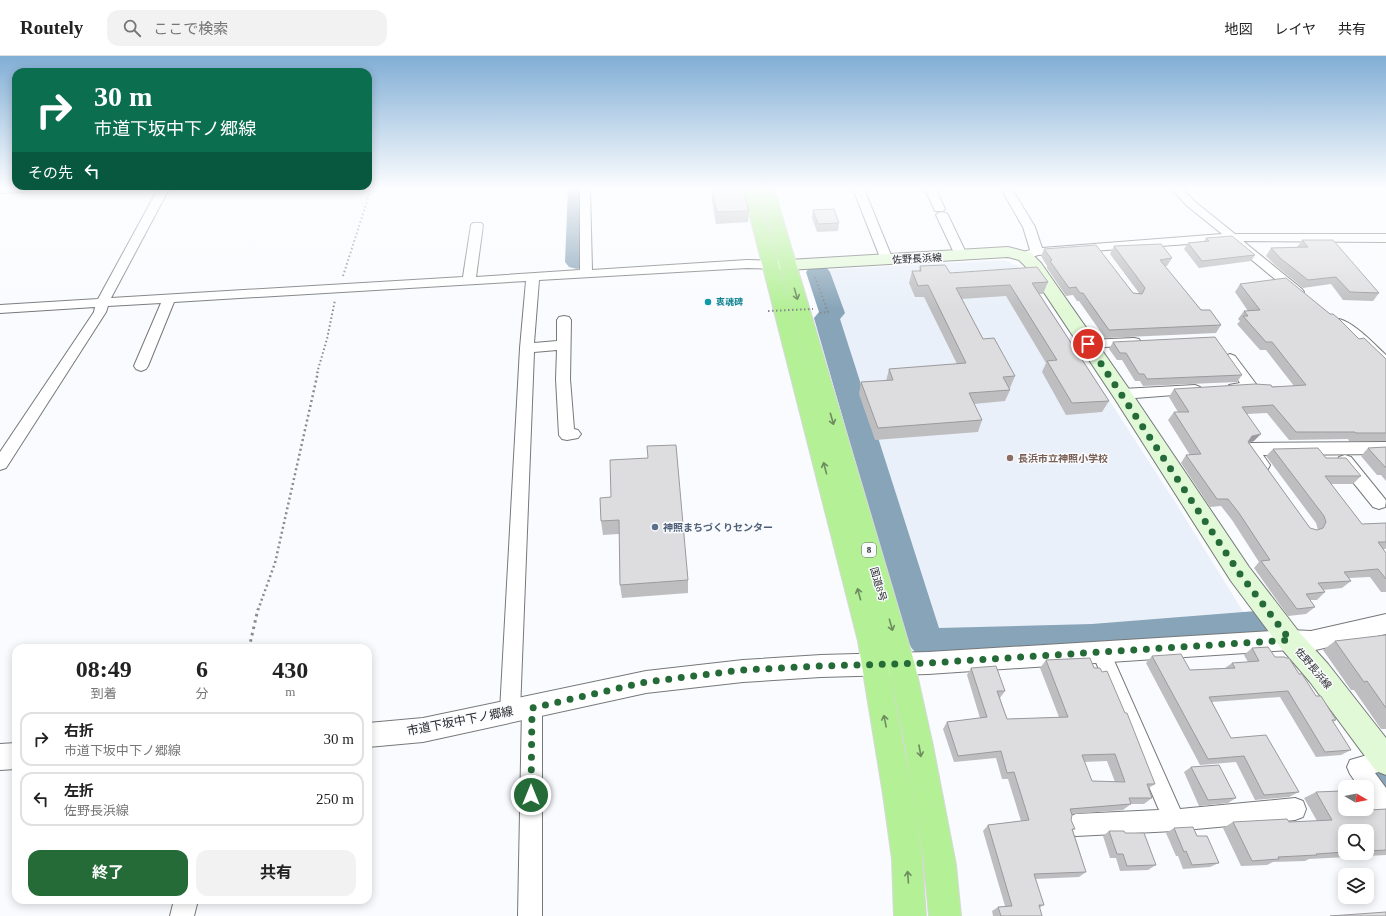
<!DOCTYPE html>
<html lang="ja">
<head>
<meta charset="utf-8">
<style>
  body { margin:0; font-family:"Times New Roman","Noto Sans JP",serif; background:#f2f2f2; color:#222; height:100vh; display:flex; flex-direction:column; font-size:15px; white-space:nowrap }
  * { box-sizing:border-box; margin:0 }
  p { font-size:13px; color:#767676 }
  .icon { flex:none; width:22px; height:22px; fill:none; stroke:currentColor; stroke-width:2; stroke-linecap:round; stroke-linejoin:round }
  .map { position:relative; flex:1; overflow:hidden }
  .sheet { position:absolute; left:12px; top:588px; width:360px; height:260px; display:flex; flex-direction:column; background:#fff; border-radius:12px; box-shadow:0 2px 10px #0003 }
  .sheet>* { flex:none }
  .hud { position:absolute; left:12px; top:12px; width:360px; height:122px; border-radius:12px; box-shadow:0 2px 10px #0003; background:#0b6e4f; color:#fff; overflow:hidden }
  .needle { width:26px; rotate:99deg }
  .controls { position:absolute; left:1338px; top:724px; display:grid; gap:8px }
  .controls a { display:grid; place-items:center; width:36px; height:36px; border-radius:8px; background:#fff; box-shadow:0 2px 10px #0003; font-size:20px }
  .pin { position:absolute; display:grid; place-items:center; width:34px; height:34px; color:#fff; margin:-17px; border:2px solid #fff; border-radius:50%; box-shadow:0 1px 4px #0007 }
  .me { position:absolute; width:44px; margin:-22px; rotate:0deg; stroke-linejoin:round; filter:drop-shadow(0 0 3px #0008) }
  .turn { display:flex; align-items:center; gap:14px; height:84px; padding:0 16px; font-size:18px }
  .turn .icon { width:52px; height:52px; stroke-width:2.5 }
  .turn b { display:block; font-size:28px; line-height:34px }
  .then { display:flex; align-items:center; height:38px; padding:0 16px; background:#0003; gap:8px; font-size:15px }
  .eta { display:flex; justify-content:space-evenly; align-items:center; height:68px; text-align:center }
  .eta b { font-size:24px; font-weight:700; line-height:28px }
  .primary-button { display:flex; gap:8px; margin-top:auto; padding:8px 16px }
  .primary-button a { flex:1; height:46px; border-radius:12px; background:#256b38; color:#fff; font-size:16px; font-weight:700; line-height:46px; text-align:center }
  .primary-button a+a { background:#f2f2f2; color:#222 }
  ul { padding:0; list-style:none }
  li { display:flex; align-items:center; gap:12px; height:54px; margin:0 8px 6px; padding:0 8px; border:2px solid #e0e0e0; border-radius:12px }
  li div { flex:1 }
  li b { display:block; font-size:15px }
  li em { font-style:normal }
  header { display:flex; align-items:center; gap:24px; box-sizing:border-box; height:56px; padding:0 20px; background:#fff; border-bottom:1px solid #e0e0e0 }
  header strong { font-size:19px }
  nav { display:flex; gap:22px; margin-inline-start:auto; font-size:14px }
  .search { width:280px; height:36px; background:#f2f2f2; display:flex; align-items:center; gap:10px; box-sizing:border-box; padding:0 14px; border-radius:12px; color:#767676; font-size:15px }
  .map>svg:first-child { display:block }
  .built { fill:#e9f0f9 }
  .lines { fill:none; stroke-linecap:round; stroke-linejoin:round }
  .river { fill:#87a4b8; fill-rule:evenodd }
  .minor-casing { stroke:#76787a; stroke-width:2 }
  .tertiary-casing { stroke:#76787a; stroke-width:2 }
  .secondary-casing { stroke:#76787a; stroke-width:2 }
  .trunk-casing { stroke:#d8d8d9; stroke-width:2 }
  .path-far2 { stroke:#898a8b; stroke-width:2; stroke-dasharray:1.5 2.5; stroke-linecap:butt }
  .path-far1 { stroke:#898a8b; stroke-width:2.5; stroke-dasharray:2 3; stroke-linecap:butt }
  .path { stroke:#898a8b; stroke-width:3; stroke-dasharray:2.5 4; stroke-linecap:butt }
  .minor { fill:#fff; fill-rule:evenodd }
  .tertiary { fill:#fff; fill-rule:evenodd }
  .secondary { fill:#e2f9d7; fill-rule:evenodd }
  .trunk { fill:#b3f096; fill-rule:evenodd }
  .path-bridge { stroke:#898a8b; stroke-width:2; stroke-dasharray:1.5 2.5; stroke-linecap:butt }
  .wall { fill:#bebec1; fill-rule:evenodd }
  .shaded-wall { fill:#9b9b9d }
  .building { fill:#dddde0; stroke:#9b9b9d; fill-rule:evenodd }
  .oneway { stroke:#6e8c60 }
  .route { stroke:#256b38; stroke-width:7; stroke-dasharray:0 12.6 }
  .culture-dot { fill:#0f9aa8; stroke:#f9fbfe; stroke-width:1.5 }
  .education-dot { fill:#8d6e63; stroke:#f9fbfe; stroke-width:1.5 }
  .service-dot { fill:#5c6f8a; stroke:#f9fbfe; stroke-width:1.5 }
  .labels { text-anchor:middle; stroke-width:3; stroke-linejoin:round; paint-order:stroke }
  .far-culture-label { font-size:9px; font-weight:bold; fill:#0d838f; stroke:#f9fbfe; text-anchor:start }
  .shield { fill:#f9fbfe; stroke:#67686a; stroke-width:1 }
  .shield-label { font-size:9px; font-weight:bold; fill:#29292a }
  .street-label { font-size:10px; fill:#29292a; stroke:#f9fbfe }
  .education-label { font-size:10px; font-weight:bold; fill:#785e54; stroke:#f9fbfe; text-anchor:start }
  .service-label { font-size:10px; font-weight:bold; fill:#4e5e75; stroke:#f9fbfe; text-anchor:start }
  .near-street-label { font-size:12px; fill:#29292a; stroke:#f9fbfe }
</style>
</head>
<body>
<header>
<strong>Routely</strong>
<div class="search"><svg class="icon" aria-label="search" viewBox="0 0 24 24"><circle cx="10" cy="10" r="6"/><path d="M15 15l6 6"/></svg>ここで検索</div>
<nav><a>地図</a><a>レイヤ</a><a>共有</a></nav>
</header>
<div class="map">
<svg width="1386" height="860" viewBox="0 0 1386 860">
  <rect width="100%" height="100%" fill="#f9fbfe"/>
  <polygon class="built" points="1005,204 1024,213 1177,449 1247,562 1138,574 936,587 928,578 859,356 851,355 825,268 832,267 831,261 836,256 821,214"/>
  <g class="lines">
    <g class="river">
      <polygon points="568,133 588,133 589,206 585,211 577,213 569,211 565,206"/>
      <path d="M818 209 826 211 830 216 845 257 840 263 939 572 1092 568 1256 555 1269 560 1274 571 1269 582 1256 587 1092 600 934 606C919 601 913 597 906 582L814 262 819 256 806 216 810 211Z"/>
      <path d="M1378 698 1386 701V750C1376 745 1367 743 1367 731H1363L1358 718 1364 704Z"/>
    </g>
    <g class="minor-casing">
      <g id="minor">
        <polygon points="0,133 28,133 23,136 0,137"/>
        <polygon points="158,133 169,133 111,242 463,221 471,169 473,167 481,167 483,169 476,221 580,214 580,133 590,133 592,214 747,204 783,205 787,206 789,209 787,212 783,213 747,212 539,224 534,287 557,285 557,264 559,261 564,260 569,261 571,264 570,323 574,373 578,374 581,378 578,382 567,384 562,383 559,379 556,323 557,294 534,296 520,655 517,662 510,665 503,662 500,655 520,292 526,225 174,246 148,310 146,313 141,315 136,313 134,310 161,247 108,250 106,256 6,412 0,414 0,396 94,256 95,251 0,257 0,249 98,243"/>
        <polygon points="853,133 864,133 893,204 891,207 883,207 881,204"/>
        <polygon points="925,133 936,133 945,153 943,155 935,155"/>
        <polygon points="1001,133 1012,133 1035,171 1042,192 1222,178 1186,149 1172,133 1183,133 1194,145 1235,178 1386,178 1386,186 1243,185 1302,233 1304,236 1302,239 1294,239 1229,185 1038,199 1025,204 1021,203 1019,200 1021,197 1030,194 1023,171"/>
        <polygon points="942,156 946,157 948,159 967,199 965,202 957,202 955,199 936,159 938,157"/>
        <path d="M1339 263C1355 267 1374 288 1386 299V312L1381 310 1355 286 1334 270 1332 267 1334 264Z"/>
        <polygon points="1134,282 1139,283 1141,286 1139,289 1088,292 1083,291 1081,288 1083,285 1088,284"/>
        <polygon points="1230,298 1235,300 1256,328 1258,331 1256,334 1234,337 1229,335 1227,332 1229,329 1240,327 1223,303 1225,300"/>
        <polygon points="1195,329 1200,331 1202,334 1200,337 1122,343 1117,342 1115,338 1117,334 1122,333"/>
        <path d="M1386 386V398L1263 399 1270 409 1268 413C1255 417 1249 403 1243 393L1246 389 1251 387Z"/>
        <polygon points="1345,399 1351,401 1385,443 1386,445 1385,451 1379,453 1373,451 1339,409 1337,405 1339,401"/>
        <polygon points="1101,588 1108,591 1180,753 1295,742 1303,745 1306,753 1303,761 1295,764 1174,775 1076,780 1068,777 1065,769 1068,761 1076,758 1159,754 1092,597 1094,591"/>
        <polygon points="532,643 539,645 542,652 542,860 518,860 522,652 525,645"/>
        <path d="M1385 694 1386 714 1375 717 1386 732V761C1372 755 1367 745 1367 731H1359L1350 718 1347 711 1350 704Z"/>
        <polygon points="174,844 198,844 194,860 170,860"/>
      </g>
    </g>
    <g class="tertiary-casing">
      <g id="tertiary">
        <polygon points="1386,558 1386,578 1311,595 1290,594 928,618 821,621 743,626 646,637 423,686 368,691 368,667 423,662 646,615 743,604 821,599 928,596 1290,574 1311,575"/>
        <polygon points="16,687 16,713 0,714 0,688"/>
      </g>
    </g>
    <g class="secondary-casing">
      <polygon id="secondary" points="1008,191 1031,197 1041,207 1129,333 1249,511 1299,576 1328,608 1386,682 1386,719 1376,715 1310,626 1281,592 1231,525 1115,343 1029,214 1019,204 1008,201 788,214 782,213 780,209 782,205 788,204"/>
    </g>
    <g class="trunk-casing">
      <polygon id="trunk" points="743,133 758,133 810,322 759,133 774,133 915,609 933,690 956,809 961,860 929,860 924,809 905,690 887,604 913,738 922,803 926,860 894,860 892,803 883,738 858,585"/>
    </g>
    <g class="path-far2">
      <polyline points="343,220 371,133"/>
      <polyline points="815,221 828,256 819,257"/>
      <polyline points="317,317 327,283 335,244"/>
    </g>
    <polyline class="path-far1" points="258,554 275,507 318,316"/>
    <polyline class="path" points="249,592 258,553"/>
    <use href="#minor" class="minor"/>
    <use href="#tertiary" class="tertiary"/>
    <use href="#secondary" class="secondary"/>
    <use href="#trunk" class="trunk"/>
    <polyline class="path-bridge" points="768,255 813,253"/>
  </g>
  <g class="wall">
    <polygon points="712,134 749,155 748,166 716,168 712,145"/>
    <polygon points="813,154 839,167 838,175 817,176 812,162"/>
    <polygon points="1206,182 1255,199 1251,205 1199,212 1184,193 1188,187 1204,185"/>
    <polygon points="1302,184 1379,237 1373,245 1343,244 1331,228 1303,232 1275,209 1266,200 1271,192 1297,191"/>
    <polygon points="1114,190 1172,202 1167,210 1165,210 1201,254 1221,269 1216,277 1105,282 1079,245 1077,245 1073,239 1066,240 1047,212 1047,210 1041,200 1044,193 1133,237 1139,237 1110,198"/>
    <polygon points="920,210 950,217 1048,226 1043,238 1039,238 1109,345 1102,356 1066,359 1042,316 1046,307 1006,240 961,243 983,283 1015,320 1010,332 1009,332 1010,334 1005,345 974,348 982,364 978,376 875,384 859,338 861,326 886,325 889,313 957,308 924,241 915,241 909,227 912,215 919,215"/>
    <polygon points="1240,228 1359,283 1386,303 1386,385 1349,385 1348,383 1289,384 1267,357 1247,358 1254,385 1249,387 1310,472 1317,474 1318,474 1316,467 1266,400 1273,393 1326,402 1361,420 1353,428 1331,428 1362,468 1386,467 1386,493 1383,493 1386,497 1386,536 1381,536 1370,521 1349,522 1351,525 1342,532 1323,534 1325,536 1317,544 1310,544 1315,551 1306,558 1288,560 1254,512 1259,506 1232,464 1221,450 1210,451 1181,407 1186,399 1190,399 1168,364 1174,356 1178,356 1169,341 1174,333 1294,330 1266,294 1260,294 1237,268 1240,265 1238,263 1244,255 1248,255 1235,236"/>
    <polygon points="1113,286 1242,319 1237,326 1143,330 1140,325 1135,325 1122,304 1117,304 1109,293"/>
    <polygon points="1386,391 1386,425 1381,419 1377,419 1361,400 1368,392"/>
    <polygon points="600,442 688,524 688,537 622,542 620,529 619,478 603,479 601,465"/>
    <polygon points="1386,579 1386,673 1381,673 1354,634 1351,634 1323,594 1335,585"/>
    <polygon points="1252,592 1275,601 1286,602 1299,618 1316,640 1336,664 1333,666 1351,694 1341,699 1316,701 1280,641 1212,646 1231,682 1299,736 1289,741 1255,744 1236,706 1200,709 1146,607 1152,600 1190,614 1225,612 1232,607 1248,606 1244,599"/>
    <path d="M1046 604 1094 612 1155 728 1149 732 1152 742 1144 748H1131L1123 754 1072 758 1071 764 1075 773 1073 774 1086 816 1079 821 1035 823 1044 849 1039 852 1042 860H993L992 855 998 851 1005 850 983 775 988 769 1021 765 1008 723H1002L996 702 954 706 943 673 947 666 980 662 967 619 971 612 1005 635 1000 642 1007 663 1059 661 1040 612ZM1107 705 1115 726 1092 725 1084 706Z"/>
    <polygon points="1191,711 1236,742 1228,747 1199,750 1184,716"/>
    <path d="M1316 736 1353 755 1386 753V799L1309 803 1305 805 1273 806 1267 809 1241 810 1223 772 1233 766H1289L1317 765 1304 742ZM1345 775H1367V797H1345Z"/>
    <polygon points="1174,772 1197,780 1219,807 1210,811 1183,813 1178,800 1176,800 1166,777"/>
    <polygon points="1109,775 1125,777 1156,809 1148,814 1120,815 1116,802 1110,802 1103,780"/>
  </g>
  <polygon class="shaded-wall" points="1261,378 1254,385 1245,388 1252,380"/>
  <g class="building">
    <polygon points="724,133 743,133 749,155 717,156 712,134"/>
    <polygon points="834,153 839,167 818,168 813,154"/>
    <polygon points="1232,180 1255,199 1202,205 1188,187 1209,185 1206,182"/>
    <polygon points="1302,184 1333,184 1379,237 1350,236 1336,221 1308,224 1280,202 1271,192 1308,191"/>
    <polygon points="1161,188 1172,202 1160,204 1201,254 1210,254 1221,269 1109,274 1083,237 1080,237 1076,231 1069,232 1050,205 1052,204 1044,193 1096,189 1133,237 1142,238 1145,232 1114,190"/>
    <polygon points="945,209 950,217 1037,211 1048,226 1032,227 1109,345 1072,347 1047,305 1057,304 1010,229 956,232 983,283 994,282 1015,320 1003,321 1010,334 969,337 982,364 878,372 861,326 893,324 889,313 966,307 928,229 918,230 912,215 921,215 920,210"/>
    <polygon points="1286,222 1330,258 1333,258 1339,263 1359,283 1364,282 1386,303 1386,377 1356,377 1355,376 1296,376 1273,349 1242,351 1261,378 1252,380 1248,386 1310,472 1317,474 1323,472 1326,466 1324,460 1273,393 1318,392 1326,402 1346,402 1361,420 1325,420 1362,468 1386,467 1386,486 1378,486 1386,497 1386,523 1378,513 1344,516 1351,525 1318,527 1325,536 1306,538 1315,551 1297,553 1261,505 1270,504 1239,457 1228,443 1217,443 1186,399 1201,398 1174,356 1189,356 1174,333 1255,328 1271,329 1272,331 1306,329 1272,286 1266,286 1243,260 1248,260 1244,255 1260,254 1240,228"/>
    <polygon points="1215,281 1242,319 1147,323 1144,318 1139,318 1126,297 1120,297 1113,286"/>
    <polygon points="676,389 688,524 620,529 619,464 601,465 600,442 611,441 610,404 648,402 647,390"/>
    <polygon points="1386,391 1386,411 1385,411 1368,392"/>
    <polygon points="1386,579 1386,652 1367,625 1364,626 1335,585"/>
    <polygon points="1268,591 1275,601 1285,601 1286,602 1289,602 1299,618 1302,618 1316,640 1321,640 1336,664 1332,664 1351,694 1325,696 1288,635 1209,641 1231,682 1266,679 1299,736 1264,739 1244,700 1208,703 1152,600 1181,598 1190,614 1235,612 1232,607 1259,605 1252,592"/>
    <path d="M1090 602 1094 612H1100L1102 616 1107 615 1125 657H1127L1155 728H1147L1152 742H1129L1131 748 1070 753 1072 759 1071 764 1075 773H1072L1086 816 1034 818 1044 849H1039L1042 860H1001L998 851 1012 850 988 769 1029 764 1014 716 1007 717 1001 695 958 700 947 666 987 661 971 612 996 610 1005 635H997L1007 663 1068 661 1046 604ZM1115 698 1125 726 1092 725 1082 699Z"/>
    <polygon points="1219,709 1236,742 1208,744 1191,711"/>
    <polygon points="1341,735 1345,742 1345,753 1351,753 1353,755 1386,753 1386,794 1367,795 1367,775 1345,775 1345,796 1316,798 1317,799 1278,801 1279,803 1252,805 1233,766 1287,763 1289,766 1332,764 1316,736"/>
    <polygon points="1193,771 1197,780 1207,780 1219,807 1192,809 1186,795 1184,796 1174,772"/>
    <polygon points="1109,775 1124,775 1125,777 1144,777 1156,809 1127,810 1123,798 1117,798"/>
    <polygon points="1386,856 1386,860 1330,860"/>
  </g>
  <defs><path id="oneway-shaft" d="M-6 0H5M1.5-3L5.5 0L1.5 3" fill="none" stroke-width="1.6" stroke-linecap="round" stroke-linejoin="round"/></defs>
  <g class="oneway">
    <use href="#oneway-shaft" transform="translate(796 238) rotate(74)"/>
    <use href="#oneway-shaft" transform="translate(832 363) rotate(74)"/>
    <use href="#oneway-shaft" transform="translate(825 412) rotate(-105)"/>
    <use href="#oneway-shaft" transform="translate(859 538) rotate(-105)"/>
    <use href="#oneway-shaft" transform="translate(891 569) rotate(74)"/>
    <use href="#oneway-shaft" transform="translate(885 665) rotate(-101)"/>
    <use href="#oneway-shaft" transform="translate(920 695) rotate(80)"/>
    <use href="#oneway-shaft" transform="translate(908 821) rotate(-94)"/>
  </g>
  <linearGradient id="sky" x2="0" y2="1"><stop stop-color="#81aed5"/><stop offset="0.52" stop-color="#fcfdff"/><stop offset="1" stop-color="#fcfdff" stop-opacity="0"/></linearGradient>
  <rect width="1386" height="254" fill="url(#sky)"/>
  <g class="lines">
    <polyline class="route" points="531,739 532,652 646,626 742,614 821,610 928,607 1290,584 1240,518 1088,288"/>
  </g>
  <circle class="culture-dot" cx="708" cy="246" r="4"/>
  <circle class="education-dot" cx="1010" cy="402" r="4"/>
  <circle class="service-dot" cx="655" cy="471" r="4"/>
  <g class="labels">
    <g class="far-culture-label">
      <text x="716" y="249">衷魂碑</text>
    </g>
    <rect class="shield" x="862" y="487" width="14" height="14" rx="3"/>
    <g class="shield-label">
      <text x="869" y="497">8</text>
    </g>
    <g class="street-label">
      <text transform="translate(917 202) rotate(-3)" y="4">佐野長浜線</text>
      <text transform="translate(879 528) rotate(74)" y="4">国道8号</text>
      <text transform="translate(1314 612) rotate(50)" y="4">佐野長浜線</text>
    </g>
    <g class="education-label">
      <text x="1018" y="406">長浜市立神照小学校</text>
    </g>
    <g class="service-label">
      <text x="663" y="475">神照まちづくりセンター</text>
    </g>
    <g class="near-street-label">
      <text transform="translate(460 665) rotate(-11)" y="4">市道下坂中下ノ郷線</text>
    </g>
  </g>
</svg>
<div class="controls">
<a><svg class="needle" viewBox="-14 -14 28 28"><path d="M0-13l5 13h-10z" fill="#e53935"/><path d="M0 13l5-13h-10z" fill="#767676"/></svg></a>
<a><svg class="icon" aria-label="search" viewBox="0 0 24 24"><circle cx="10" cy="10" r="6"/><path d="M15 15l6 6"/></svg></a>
<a><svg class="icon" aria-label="layers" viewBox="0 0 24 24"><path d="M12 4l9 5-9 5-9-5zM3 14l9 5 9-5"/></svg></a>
</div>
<div class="pin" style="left:1088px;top:288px;background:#d93025"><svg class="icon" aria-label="arrive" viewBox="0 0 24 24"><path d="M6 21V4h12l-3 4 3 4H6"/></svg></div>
<svg class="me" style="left:531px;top:739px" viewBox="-20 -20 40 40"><circle r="17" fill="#256b38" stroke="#fff" stroke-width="3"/><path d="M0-11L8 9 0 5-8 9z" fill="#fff"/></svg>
<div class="hud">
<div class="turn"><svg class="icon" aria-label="right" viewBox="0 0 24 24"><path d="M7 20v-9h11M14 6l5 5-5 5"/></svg><div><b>30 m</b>市道下坂中下ノ郷線</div></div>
<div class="then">その先<svg class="icon" aria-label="left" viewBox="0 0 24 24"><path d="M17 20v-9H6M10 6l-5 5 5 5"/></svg></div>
</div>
<section class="sheet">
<div class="eta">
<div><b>08:49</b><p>到着</p></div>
<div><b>6</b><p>分</p></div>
<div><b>430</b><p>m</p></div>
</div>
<ul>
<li><svg class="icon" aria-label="right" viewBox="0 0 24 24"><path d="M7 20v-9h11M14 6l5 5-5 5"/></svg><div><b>右折</b><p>市道下坂中下ノ郷線</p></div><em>30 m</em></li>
<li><svg class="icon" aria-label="left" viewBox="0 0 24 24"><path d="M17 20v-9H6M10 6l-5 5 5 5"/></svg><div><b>左折</b><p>佐野長浜線</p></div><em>250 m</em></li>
</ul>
<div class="primary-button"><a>終了</a><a>共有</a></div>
</section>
</div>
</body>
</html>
